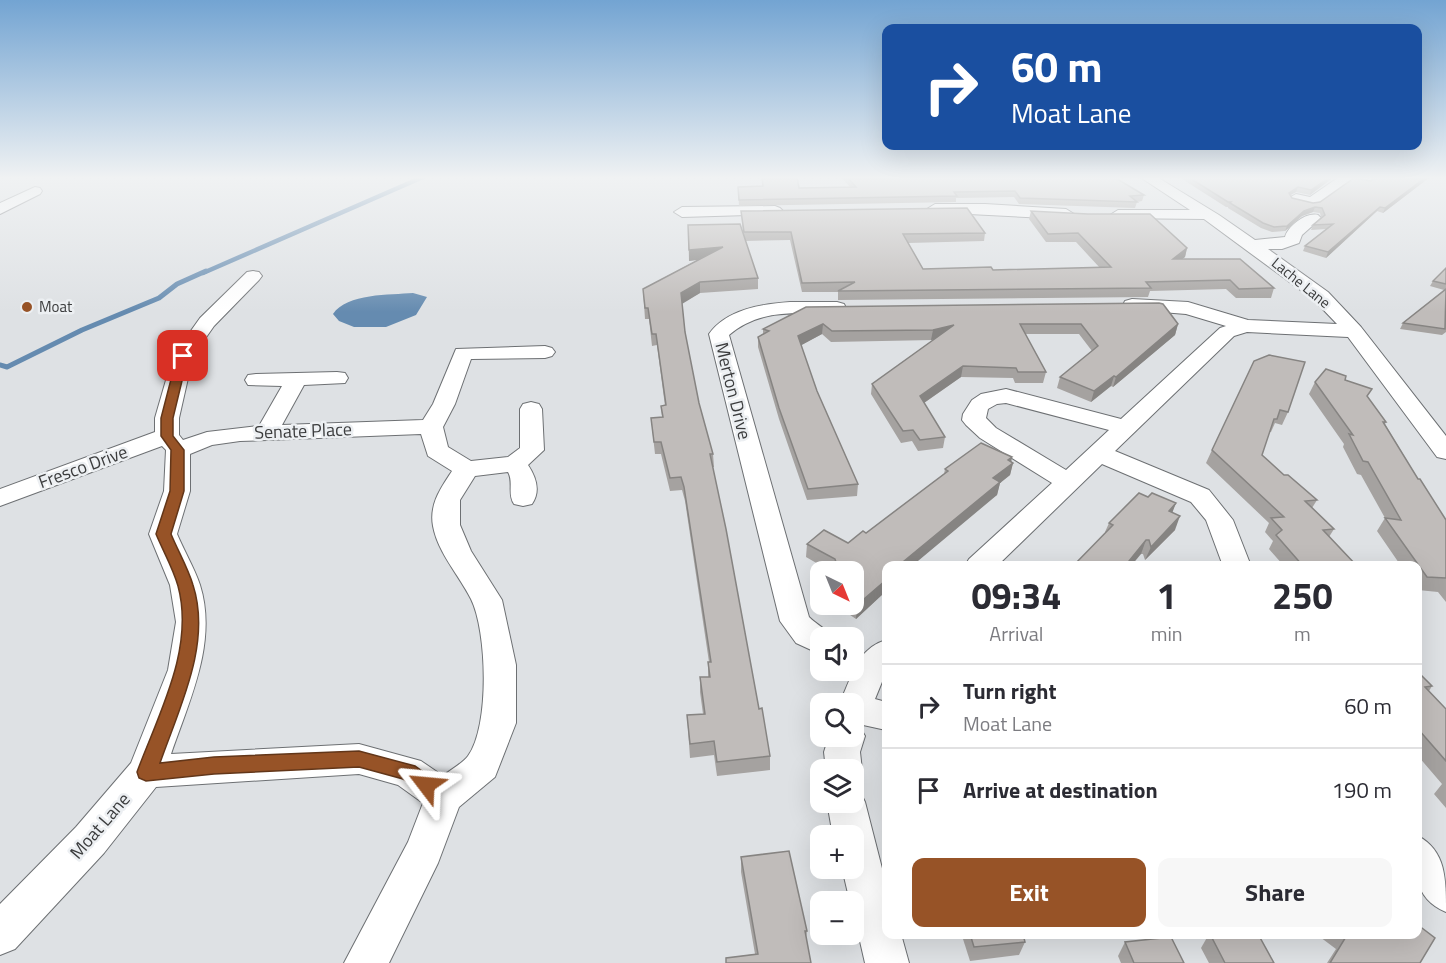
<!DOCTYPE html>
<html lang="en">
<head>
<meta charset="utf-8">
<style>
  body { margin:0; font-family:"Titillium Web",sans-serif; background:#f7f7f7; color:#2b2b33; height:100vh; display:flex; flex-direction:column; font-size:22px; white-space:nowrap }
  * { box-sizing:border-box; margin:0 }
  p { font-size:20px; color:#7c7c81 }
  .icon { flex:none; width:33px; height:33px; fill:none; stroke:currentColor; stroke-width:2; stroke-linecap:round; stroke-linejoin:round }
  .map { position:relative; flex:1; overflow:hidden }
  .side { position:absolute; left:882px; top:561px; width:540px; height:378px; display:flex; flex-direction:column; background:#fff; border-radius:12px; box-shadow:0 6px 24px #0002 }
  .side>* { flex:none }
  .hud { position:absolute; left:882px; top:24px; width:540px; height:126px; border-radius:12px; box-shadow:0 6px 24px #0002; background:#1a4fa0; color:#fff; overflow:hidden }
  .needle { width:39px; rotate:137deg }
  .tools { position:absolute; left:810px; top:561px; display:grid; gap:12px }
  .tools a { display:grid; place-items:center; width:54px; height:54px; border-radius:12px; background:#fff; box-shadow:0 6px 24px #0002; font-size:30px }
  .pin { position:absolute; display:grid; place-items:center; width:51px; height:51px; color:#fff; margin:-26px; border-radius:12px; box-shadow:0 3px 9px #0006 }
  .me { position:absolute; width:66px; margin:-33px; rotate:299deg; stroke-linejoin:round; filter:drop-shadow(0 0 4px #0008) }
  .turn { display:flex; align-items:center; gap:21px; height:126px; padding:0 30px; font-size:27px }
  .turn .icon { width:78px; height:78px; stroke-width:2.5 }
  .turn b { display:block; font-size:42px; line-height:51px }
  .eta { display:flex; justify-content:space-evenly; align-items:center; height:102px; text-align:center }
  .eta b { font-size:36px; font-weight:700; line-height:42px }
  .primary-button { display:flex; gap:12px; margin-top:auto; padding:12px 30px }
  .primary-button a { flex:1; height:69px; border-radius:12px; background:#975327; color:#fff; font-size:24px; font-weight:700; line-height:69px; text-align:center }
  .primary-button a+a { background:#f7f7f7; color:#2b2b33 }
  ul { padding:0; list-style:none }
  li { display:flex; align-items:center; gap:18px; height:84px; padding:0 30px; border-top:2px solid #e1e1e2 }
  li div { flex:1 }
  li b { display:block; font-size:22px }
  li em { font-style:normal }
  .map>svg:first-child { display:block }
  .water { fill:#658bb0 }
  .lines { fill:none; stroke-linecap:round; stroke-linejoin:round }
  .stream-far1 { stroke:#658bb0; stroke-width:4.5 }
  .stream { stroke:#658bb0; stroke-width:5 }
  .minor-casing { stroke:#6d7073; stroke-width:2 }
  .minor { fill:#fff; fill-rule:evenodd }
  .wall { fill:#a5a2a0 }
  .shaded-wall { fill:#868482 }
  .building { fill:#c0bcba; stroke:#868482; stroke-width:1.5 }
  .route { fill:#975327; stroke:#623619; stroke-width:1.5 }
  .poi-dot { fill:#975327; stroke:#eceff2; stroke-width:2 }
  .labels { text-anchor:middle; stroke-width:5; stroke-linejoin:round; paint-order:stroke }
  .far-street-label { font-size:15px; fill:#3b3c3d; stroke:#eceff2 }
  .far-poi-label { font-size:15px; fill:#3b3c3d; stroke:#eceff2; text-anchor:start }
  .street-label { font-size:18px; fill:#3b3c3d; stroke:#eceff2 }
</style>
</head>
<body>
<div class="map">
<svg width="1446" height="963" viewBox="0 0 1446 963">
  <rect width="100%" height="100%" fill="#dee1e4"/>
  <path class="water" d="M413 293 427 297 416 315 386 327H354L339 321 333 314C347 293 390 295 413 293Z"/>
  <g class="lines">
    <polyline class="stream-far1" points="203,273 423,177"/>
    <polyline class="stream" points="0,365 7,367 82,330 159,298 177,284 206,271"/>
    <g class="minor-casing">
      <g id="minor">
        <path d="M1140 177H1157L1219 215 1255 240 1285 237C1288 226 1306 212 1318 215L1321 218 1302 235 1299 243 1282 249H1268L1328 292 1361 327 1446 436V459L1437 457 1348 337 1247 332 1234 336 1115 451 1209 490 1233 520 1251 566H1223L1206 520 1191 502 1102 464 997 566H965L969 559 1052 483 980 438 966 425 962 420 963 414 972 400 981 394 1006 389 1121 419 1220 328 1226 326 1186 314 1125 309 1123 305 1125 301 1132 299 1188 302 1248 320 1337 324 1314 300 1204 219 1113 218 1110 215 1118 210H1190ZM1006 403 1109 430 1066 470 996 428 986 418 988 409 997 404Z"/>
        <polygon points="1339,177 1356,177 1317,205 1312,206 1291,201 1289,198 1296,194 1310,197"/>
        <polygon points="35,187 40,188 42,191 40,194 0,214 0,203"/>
        <polygon points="935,204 985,204 1066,209 1074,214 1066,219 930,212 927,209"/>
        <polygon points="775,206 780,208 783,211 780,214 682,217 674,212 682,207"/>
        <path d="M253 271 259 272 262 276 259 280 214 326 193 356 179 418V435L183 440 207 432 259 426 282 386 248 385 245 380 248 375 256 374 337 372 345 373 348 378 345 383 304 385 282 425 423 420 433 404 456 349 545 346 552 348 555 352 552 356 545 358 471 359 455 404 443 427 448 447 471 461 508 457 520 448V409L523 404 531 402 539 404 542 409 544 450 528 465C536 477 541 491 532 504L523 506 514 504C507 494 514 482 508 472L475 476 460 500V525L471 551 502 600 516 665V723L495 777 459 807 438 863 389 963H344L408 842 423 803 398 785 359 774 156 787 104 853 15 949 0 955V904L76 827 131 763 168 670 176 622 170 585 149 534 164 491 166 450 162 446 0 506V489L155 432V418L173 356 200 318 247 272ZM421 434 428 456 452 471C441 488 429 504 433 526 438 553 459 575 471 599 487 631 490 726 468 756 463 763 450 770 443 776L421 761 359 744 171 754C189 701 218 642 200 585 194 567 184 551 177 534L190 491V454L212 445 240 441Z"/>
        <path d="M790 302H837L844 304 846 308 844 312 837 314C799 313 760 308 729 335L809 617C816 624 829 631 833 638H820V654L796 643 780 621 709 334C727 309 762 304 790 302Z"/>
        <path d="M886 640V672L875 699 886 702V730L854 723V704H839C852 678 856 649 886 640Z"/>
        <polygon points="854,724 859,726 865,736 860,752 862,770 857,781 854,782 854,770 826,770 824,752 829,736 854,736"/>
        <polygon points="854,788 859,790 865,802 886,884 886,934 901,934 909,963 865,963 854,915 854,902 850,902 842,868 854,868 854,836 833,836 827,802 854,802"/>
        <path d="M1418 836C1446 851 1446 879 1446 912 1412 898 1414 868 1418 836Z"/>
      </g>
    </g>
    <use href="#minor" class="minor"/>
  </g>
  <g class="wall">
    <polygon points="762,177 797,177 799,188 850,187 841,177 1114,177 1144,195 1142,201 1137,202 1135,208 1019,204 1014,197 956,198 956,202 739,206 738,187 762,186"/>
    <polygon points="1179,177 1334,177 1310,195 1296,192 1290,195 1292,198 1313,203 1320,202 1371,181 1376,177 1430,177 1383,213 1377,211 1326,258 1303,251 1305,246 1326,229 1311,230 1313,225 1321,217 1320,213 1313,212 1302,216 1285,231 1272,232 1261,228 1228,208 1228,207 1226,207"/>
    <polygon points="741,211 985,233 984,241 908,243 923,269 993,270 1100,268 1076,242 1046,242 1029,219 1031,211 1187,248 1185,257 1181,259 1274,288 1271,298 1236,298 1226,289 1150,291 1148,297 838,300 838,292 802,292 790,240 745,241 758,278 758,289 700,293 682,303 685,332 699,403 713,454 714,467 712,467 759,709 770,756 770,770 717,776 714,755 690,758 687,715 703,714 700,692 700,677 708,677 708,662 709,662 685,501 682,490 670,491 661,454 655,454 651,418 662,417 661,406 665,406 657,345 652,346 649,319 645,319 643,289 699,259 689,261 688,225 743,233"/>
    <polygon points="1446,268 1446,332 1442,335 1400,329 1403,323 1444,290 1430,286 1433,281"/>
    <polygon points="806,307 1178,324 1175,335 1113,387 1111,386 1091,402 1057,388 1060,377 1092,351 1079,334 1025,334 1046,372 1043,383 1015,383 1013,378 961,377 924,403 945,437 943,448 918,451 912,441 901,443 871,394 872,384 933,340 831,342 822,334 801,345 817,391 858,484 857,496 807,500 779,419 758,347 758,337 763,334 763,329"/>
    <polygon points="1254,361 1288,412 1282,425 1275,423 1271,432 1269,432 1262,455 1284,475 1317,500 1312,508 1334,529 1329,537 1357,566 1284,566 1269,549 1273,541 1265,532 1269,523 1206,463 1212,450"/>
    <polygon points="1345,380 1368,398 1386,422 1385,424 1418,479 1446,520 1446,602 1438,592 1418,590 1418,566 1401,566 1377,531 1385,518 1361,475 1357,474 1343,447 1344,444 1309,394 1315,382"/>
    <polygon points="1011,462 1013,463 1010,475 1000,483 997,495 886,566 886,587 885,588 884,593 856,619 834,604 854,604 854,572 832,572 806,557 807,544 848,543 866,533 944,474 945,469"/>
    <polygon points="1148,497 1176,503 1172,512 1175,530 1145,560 1143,554 1141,554 1105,532 1109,523"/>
    <polygon points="1418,672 1432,686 1429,691 1446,709 1446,808 1434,794 1442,784 1418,756"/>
    <polygon points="741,857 807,931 806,937 811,963 726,963 726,958 755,954 741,872"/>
    <polygon points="964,934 1023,934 1025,942 1019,955 970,961 963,939"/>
    <polygon points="1209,934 1210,934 1274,963 1209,963 1201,948"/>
    <polygon points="1316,934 1418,934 1420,963 1327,963 1336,949"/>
    <polygon points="1125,942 1184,963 1121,963 1118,956"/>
  </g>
  <g class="shaded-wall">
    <polygon points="1330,177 1334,177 1310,195 1311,190"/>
    <polygon points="1426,177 1430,177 1383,213 1385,208"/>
    <polygon points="1298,187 1296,192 1287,197 1289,193"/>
    <polygon points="1315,207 1313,212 1302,216 1285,231 1287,226 1304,211"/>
    <polygon points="1380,207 1377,211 1326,258 1328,252"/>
    <polygon points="723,247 723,257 689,261 689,250"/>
    <polygon points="1187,248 1185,257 1171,268 1173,259"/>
    <polygon points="700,282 700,293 682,304 681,293"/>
    <polygon points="823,324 822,334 798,347 798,336"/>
    <polygon points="1178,324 1175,335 1113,387 1116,377"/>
    <polygon points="954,325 952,336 931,340 933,330"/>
    <polygon points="963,366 961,377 918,407 920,396"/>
    <polygon points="1114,376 1111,386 1091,402 1094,391"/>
    <polygon points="1012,457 1011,464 1013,463 1010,475 1000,483 997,495 912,566 898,566 993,478 1008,460"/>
    <polygon points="1176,503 1171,516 1169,511"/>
    <polygon points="1180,516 1175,530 1145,560 1151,547"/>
    <polygon points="1146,540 1141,554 1131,566 1125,566"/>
    <polygon points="886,575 886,587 885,588 884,593 856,619 857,605"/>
  </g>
  <g class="building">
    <polygon points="762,177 797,177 799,188 856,187 847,177 1114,177 1144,195 1130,196 1137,202 1020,198 1015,191 954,192 957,196 739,200 738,187 763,186"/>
    <polygon points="1188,177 1330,177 1311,190 1298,187 1289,193 1292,198 1313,203 1320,202 1354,178 1371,181 1376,177 1426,177 1385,208 1380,207 1328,252 1305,246 1333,224 1313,225 1325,215 1322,208 1315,207 1304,211 1287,226 1274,227 1263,223 1230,203 1231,202 1228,202"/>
    <polygon points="967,208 985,233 903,234 923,269 991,267 993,270 1111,267 1078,233 1048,234 1031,211 1088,214 1150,214 1187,248 1173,259 1240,259 1274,288 1239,289 1230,280 1146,282 1151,288 838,291 855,282 802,283 791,232 744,232 741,211"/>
    <polygon points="740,224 758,278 700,282 681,293 685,332 699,403 713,454 710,454 726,529 759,709 762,708 770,756 717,762 714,741 690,744 687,715 705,714 700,677 710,677 708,662 711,662 684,487 681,477 670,478 661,442 654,442 651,418 663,417 661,406 666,405 656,334 652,334 648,308 645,308 643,289 723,247 689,250 688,225"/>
    <polygon points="1446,268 1446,284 1433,281"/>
    <polygon points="1446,289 1445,329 1403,323"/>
    <polygon points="1159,303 1163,304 1178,324 1116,377 1114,376 1094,391 1060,377 1098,346 1081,324 1020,324 1046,372 1018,372 1016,368 963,366 920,396 945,437 920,440 913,430 903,431 872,384 954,325 933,330 832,331 823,324 798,336 817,391 858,484 808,489 779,408 758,337 769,331 763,329 806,307"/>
    <polygon points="1269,355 1305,362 1288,412 1280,410 1277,419 1274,419 1262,455 1284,475 1288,475 1317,500 1305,501 1334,529 1323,530 1357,566 1303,566 1276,535 1282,530 1271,518 1284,517 1212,450 1254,361"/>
    <polygon points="1326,369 1346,376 1345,380 1372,389 1367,396 1386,422 1383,422 1418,479 1420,479 1446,520 1446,578 1427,577 1385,518 1401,520 1368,462 1363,461 1349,434 1353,435 1315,382"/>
    <polygon points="981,443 1012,457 1008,460 1013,463 993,478 1000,482 898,566 886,566 886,575 883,578 886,580 857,605 854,603 854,572 839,572 835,559 807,544 824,530 848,543 863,531 866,533 948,471 945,469"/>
    <polygon points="1139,493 1148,497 1152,493 1176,503 1169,511 1180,516 1151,547 1149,540 1146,540 1125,566 1073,566 1113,525 1109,523"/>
    <polygon points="1418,672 1432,686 1425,687 1446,709 1446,761 1418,729"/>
    <polygon points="789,851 807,931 805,931 811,963 726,963 726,958 758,954 741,857"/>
    <polygon points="1418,925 1435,938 1420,963 1330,963 1347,935 1346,934 1418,934"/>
    <polygon points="970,934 1023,934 1025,942 974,947"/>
    <polygon points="1210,934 1258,934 1274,963 1225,963"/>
    <polygon points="1171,937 1184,963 1134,963 1125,942"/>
  </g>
  <linearGradient id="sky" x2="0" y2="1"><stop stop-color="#73a4d2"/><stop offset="0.57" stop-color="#f0f2f3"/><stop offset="1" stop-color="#f0f2f3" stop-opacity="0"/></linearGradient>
  <rect width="1446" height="312" fill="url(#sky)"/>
  <path class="route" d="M183 353 188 356 173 418V436L184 450V491L171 534C178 551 188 568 193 585 212 644 179 708 160 763L214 757 359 751 415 766 433 779 436 785 433 791 426 793 403 779 359 767 214 774 146 781 139 778 137 772C158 715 195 649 178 586 173 568 163 551 156 534L170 491 171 450 161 436V418L177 356Z"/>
  <circle class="poi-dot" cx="27" cy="307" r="6"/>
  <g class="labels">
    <g class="far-street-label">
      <text transform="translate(1301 283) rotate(39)" y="5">Lache Lane</text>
    </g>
    <g class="far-poi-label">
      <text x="39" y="312">Moat</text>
    </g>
    <g class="street-label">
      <text transform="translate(733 391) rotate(76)" y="6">Merton Drive</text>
      <text transform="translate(303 431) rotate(-2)" y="6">Senate Place</text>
      <text transform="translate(83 467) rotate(-20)" y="6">Fresco Drive</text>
      <text transform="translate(100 826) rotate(-49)" y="6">Moat Lane</text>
    </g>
  </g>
</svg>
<div class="tools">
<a><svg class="needle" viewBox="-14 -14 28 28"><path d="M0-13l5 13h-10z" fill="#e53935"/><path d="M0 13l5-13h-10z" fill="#7c7c81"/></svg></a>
<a><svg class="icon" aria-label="sound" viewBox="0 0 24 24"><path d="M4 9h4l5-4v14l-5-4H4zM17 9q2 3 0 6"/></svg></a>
<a><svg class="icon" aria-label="search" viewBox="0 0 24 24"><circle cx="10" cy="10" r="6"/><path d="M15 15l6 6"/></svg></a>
<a><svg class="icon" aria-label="layers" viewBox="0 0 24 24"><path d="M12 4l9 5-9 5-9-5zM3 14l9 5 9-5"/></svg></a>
<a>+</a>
<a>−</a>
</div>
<div class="pin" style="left:183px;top:356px;background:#d93025"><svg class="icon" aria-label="arrive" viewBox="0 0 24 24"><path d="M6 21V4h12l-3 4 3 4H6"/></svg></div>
<svg class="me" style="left:426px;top:785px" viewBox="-20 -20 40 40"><path d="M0-17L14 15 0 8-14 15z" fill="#975327" stroke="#fff" stroke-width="4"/></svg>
<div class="hud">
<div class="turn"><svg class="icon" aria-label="right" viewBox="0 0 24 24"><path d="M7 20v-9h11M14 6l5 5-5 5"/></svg><div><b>60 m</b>Moat Lane</div></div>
</div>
<section class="side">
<div class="eta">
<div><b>09:34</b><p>Arrival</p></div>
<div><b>1</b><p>min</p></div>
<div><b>250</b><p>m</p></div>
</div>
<ul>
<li><svg class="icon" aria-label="right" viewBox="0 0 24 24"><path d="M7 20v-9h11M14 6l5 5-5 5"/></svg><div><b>Turn right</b><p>Moat Lane</p></div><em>60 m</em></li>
<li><svg class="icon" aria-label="arrive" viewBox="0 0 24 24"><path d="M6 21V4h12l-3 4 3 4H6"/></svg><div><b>Arrive at destination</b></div><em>190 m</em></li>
</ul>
<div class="primary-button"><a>Exit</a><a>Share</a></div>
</section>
</div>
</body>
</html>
